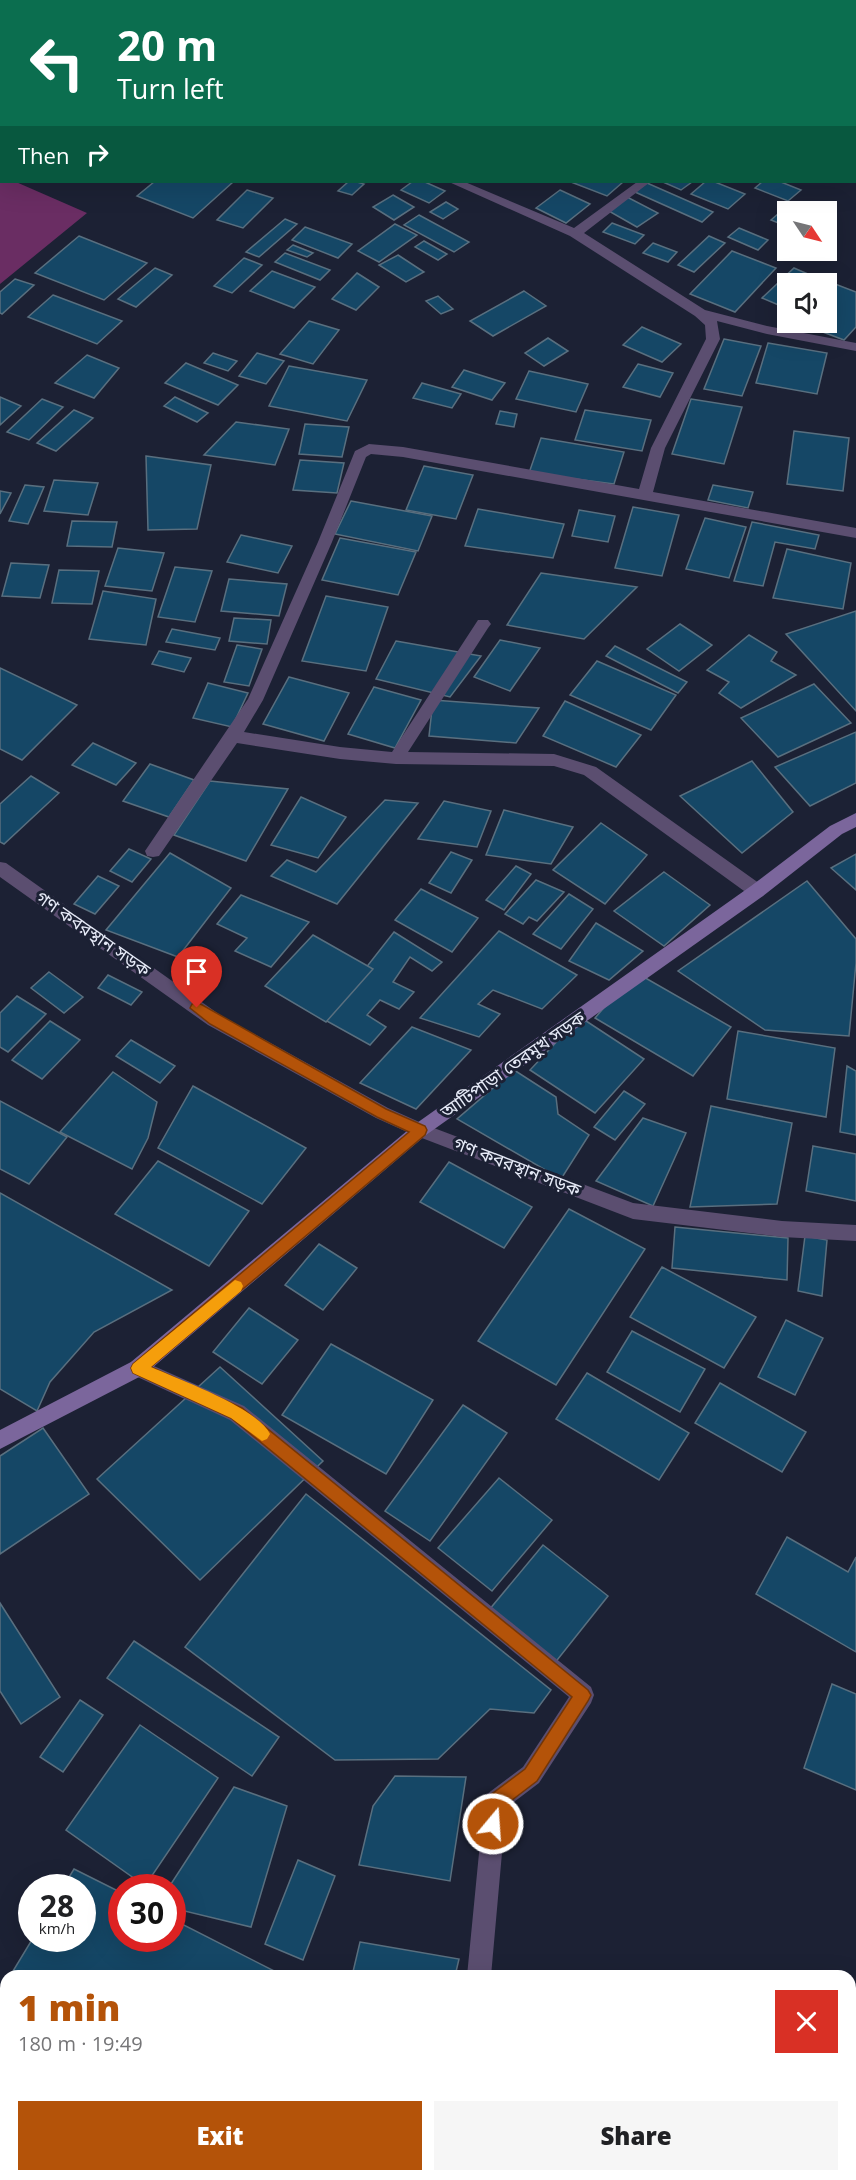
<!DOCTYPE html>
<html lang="en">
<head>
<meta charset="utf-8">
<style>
  body { margin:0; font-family:"Open Sans","Noto Sans Bengali",sans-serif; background:#f6f6f6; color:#202124; height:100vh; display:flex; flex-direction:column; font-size:22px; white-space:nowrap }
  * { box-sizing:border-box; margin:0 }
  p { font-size:20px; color:#757577 }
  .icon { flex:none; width:33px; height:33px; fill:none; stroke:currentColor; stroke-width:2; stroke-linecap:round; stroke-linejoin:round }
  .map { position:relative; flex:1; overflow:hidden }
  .drawer { position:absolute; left:0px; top:1970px; width:856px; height:212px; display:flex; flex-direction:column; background:#fff; border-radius:18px 18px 0 0; box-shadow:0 6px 24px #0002 }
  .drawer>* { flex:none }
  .banner { position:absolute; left:0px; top:0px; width:856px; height:183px; box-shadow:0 6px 24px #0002; background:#0b6e4f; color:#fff; overflow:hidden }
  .needle { width:39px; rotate:125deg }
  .controls { position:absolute; left:777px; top:201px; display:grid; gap:12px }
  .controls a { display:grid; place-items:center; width:60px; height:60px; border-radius:0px; background:#fff; box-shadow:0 6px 24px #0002; font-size:30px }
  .speed { position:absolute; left:18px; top:1874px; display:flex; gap:12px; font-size:30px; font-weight:700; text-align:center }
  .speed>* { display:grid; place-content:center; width:78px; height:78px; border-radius:50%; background:#fff; box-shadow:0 6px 24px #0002; line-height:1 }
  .speed small { font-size:15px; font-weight:400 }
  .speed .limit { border:9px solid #d22; background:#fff; color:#111 }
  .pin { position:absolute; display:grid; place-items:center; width:51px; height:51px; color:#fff; margin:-62px -26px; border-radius:50% 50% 50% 0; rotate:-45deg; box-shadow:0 0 6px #0007 }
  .pin .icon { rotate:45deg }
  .me { position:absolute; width:66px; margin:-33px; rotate:18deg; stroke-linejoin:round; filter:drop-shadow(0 0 4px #0008) }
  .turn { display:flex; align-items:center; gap:21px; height:126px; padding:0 18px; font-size:27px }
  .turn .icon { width:78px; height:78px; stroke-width:2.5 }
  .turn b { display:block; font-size:42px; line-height:51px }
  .then { display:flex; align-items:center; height:57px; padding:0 18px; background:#0003; gap:12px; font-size:22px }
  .round { display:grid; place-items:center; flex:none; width:63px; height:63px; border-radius:0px; background:#f6f6f6 }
  .overview { display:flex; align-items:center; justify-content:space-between; height:102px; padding:0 18px }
  h1 { font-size:36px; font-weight:800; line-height:45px; color:#b45309 }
  .cta { display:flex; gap:12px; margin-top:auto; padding:12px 18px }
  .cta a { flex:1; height:69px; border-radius:0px; background:#b45309; color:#fff; font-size:24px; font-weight:800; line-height:69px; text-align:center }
  .cta a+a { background:#f6f6f6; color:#202124 }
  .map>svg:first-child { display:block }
  .green { fill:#6a2d63 }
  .building { fill:#154766; stroke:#596f7f; stroke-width:1.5 }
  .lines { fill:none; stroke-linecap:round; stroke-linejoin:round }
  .minor { fill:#5b4e70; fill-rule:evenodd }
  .secondary { fill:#7b669c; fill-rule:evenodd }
  .route { fill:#b45309; stroke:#753606; stroke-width:1.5 }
  .slow { fill:#f59e0b }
  .labels { text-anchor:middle; stroke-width:6; stroke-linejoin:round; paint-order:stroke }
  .street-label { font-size:18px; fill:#e7ebf8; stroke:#1c2134 }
</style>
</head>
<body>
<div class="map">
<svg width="856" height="2180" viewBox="0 0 856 2180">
  <rect width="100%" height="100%" fill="#1c2134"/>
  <polygon class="green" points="0,174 2,182 16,182 87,213 0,284"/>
  <g class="building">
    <polygon points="428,0 500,0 507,2 427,2"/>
    <polygon points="707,0 794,0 706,2"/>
    <polygon points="154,182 233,182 193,218 137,196"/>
    <polygon points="348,182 357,182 364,184 352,195 338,191"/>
    <polygon points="412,182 425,182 445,191 429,203 401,190"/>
    <polygon points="571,182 623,182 607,196"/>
    <polygon points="663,182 692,182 681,190"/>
    <polygon points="705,182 715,182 745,194 728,209 691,194"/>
    <polygon points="762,182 781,182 801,190 788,201 755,188"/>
    <polygon points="647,183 713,212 702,222 635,192"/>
    <polygon points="247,190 273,198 243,228 217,220"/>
    <polygon points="560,190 590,204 566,223 536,208"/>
    <polygon points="393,195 414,207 394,220 373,207"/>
    <polygon points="627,197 658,213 637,227 607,210"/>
    <polygon points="446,202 458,209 443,219 430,212"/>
    <polygon points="779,213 788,216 788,227 771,220"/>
    <polygon points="419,215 469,242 454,252 404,225"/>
    <polygon points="285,219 297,224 259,257 246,252"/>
    <polygon points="612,223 644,235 635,244 603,232"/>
    <polygon points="395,224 417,235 379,262 358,251"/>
    <polygon points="305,227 352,244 338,258 292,240"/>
    <polygon points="739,228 768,240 758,250 728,237"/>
    <polygon points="79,236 147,263 104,300 35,273"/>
    <polygon points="709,236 725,243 694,272 678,265"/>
    <polygon points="424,241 447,254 438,260 415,247"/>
    <polygon points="653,243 677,252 668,262 643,253"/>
    <polygon points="293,245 313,253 307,257 287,250"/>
    <polygon points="732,251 776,268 735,312 690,294"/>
    <polygon points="285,253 330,270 320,280 275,262"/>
    <polygon points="398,255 424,272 406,282 379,265"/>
    <polygon points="244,258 262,265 232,293 214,286"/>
    <polygon points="155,268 172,275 136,307 118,299"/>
    <polygon points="794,268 822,280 819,284 788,284 788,309 762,298"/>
    <polygon points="272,271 315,287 294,308 250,291"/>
    <polygon points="357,273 379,287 356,310 332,299"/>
    <polygon points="15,279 34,285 2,314 0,313 0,292"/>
    <polygon points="835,284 856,292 856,327 844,340 799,323 826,322 826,293"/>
    <polygon points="524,291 546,306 493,336 470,321"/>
    <polygon points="53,295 122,321 97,344 28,317"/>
    <polygon points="438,296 453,309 441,314 426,301"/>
    <polygon points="309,321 339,330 313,364 280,354"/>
    <polygon points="642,327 681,344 662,362 623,345"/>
    <polygon points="548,338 568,351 544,366 525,353"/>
    <polygon points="724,339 761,346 742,396 704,389"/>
    <polygon points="768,343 827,353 817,394 756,383"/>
    <polygon points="213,353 237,361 228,371 204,363"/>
    <polygon points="257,353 284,361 266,384 239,376"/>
    <polygon points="87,355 119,368 94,398 55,383"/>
    <polygon points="186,363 238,385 218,405 165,383"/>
    <polygon points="638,364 673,373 660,397 623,387"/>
    <polygon points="289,366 367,380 347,421 269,406"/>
    <polygon points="464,370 505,383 492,400 452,387"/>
    <polygon points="529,371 588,384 576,412 516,399"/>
    <polygon points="422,383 461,394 452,408 413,398"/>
    <polygon points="0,397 21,406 0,425"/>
    <polygon points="175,397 208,413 197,422 164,406"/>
    <polygon points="42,399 63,407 29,440 7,432"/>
    <polygon points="691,399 742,407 724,464 672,454"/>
    <polygon points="74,410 93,418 56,451 37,443"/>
    <polygon points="585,410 651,420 642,451 575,440"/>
    <polygon points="500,411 517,414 514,427 496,424"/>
    <polygon points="236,422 289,429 275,465 204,455"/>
    <polygon points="305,424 349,427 342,457 299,454"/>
    <polygon points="794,431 849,438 843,491 787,484"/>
    <polygon points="541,438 624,452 614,484 529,473"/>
    <polygon points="146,456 211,465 197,529 148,530"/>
    <polygon points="300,460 344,463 337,493 293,490"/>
    <polygon points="424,466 473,475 456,519 406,510"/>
    <polygon points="54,480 98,483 88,515 44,511"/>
    <polygon points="25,485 44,487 28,524 9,521"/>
    <polygon points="713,485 753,492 748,508 708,500"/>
    <polygon points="0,491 11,493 0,514"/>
    <polygon points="351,501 432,516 418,551 335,534"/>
    <polygon points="633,507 679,515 662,576 615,568"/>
    <polygon points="478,509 564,524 553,558 465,546"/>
    <polygon points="579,510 615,516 608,542 572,536"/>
    <polygon points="705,518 746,527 729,578 686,569"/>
    <polygon points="72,521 117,522 112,547 67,546"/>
    <polygon points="752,522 819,535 815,549 775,542 763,586 734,581"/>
    <polygon points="241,535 292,546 278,573 227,562"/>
    <polygon points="340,538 416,552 398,595 322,580"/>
    <polygon points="118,548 164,553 152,591 105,586"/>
    <polygon points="787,549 851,563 843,609 773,598"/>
    <polygon points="11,563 49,565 40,598 2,596"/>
    <polygon points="175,567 212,571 195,622 158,617"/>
    <polygon points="59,570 99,571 92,604 52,603"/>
    <polygon points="541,573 637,587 584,639 507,625"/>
    <polygon points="229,579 287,584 279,616 221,611"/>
    <polygon points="103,591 156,599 146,645 89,639"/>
    <polygon points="326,596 388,607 366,671 302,661"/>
    <polygon points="856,611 856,711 786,634"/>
    <polygon points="234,618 271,620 267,644 229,641"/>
    <polygon points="680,624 712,645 679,671 647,649"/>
    <polygon points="172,629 220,638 215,650 166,642"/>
    <polygon points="749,635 777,652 771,661 796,675 741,708 719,693 729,682 707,670"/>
    <polygon points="500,640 540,648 510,691 474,677"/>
    <polygon points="396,641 481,656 450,697 376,679"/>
    <polygon points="237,645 262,649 249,686 224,682"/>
    <polygon points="615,646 687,682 678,693 606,656"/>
    <polygon points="159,651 191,658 184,672 152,664"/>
    <polygon points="597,661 676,695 651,730 570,695"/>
    <polygon points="0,668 77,705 22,760 0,749"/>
    <polygon points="289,677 349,693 324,741 263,724"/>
    <polygon points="208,683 248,693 232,727 193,718"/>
    <polygon points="814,684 851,723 778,757 741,718"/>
    <polygon points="374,687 421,700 395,748 348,734"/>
    <polygon points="433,700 539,708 516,743 429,736"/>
    <polygon points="565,701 641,735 616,767 543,736"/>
    <polygon points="856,732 856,783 810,806 775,767"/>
    <polygon points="93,743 136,763 116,785 72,765"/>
    <polygon points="752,761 793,812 742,853 680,796"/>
    <polygon points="150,764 194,780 169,817 123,801"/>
    <polygon points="31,776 59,793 4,844 0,842 0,804"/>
    <polygon points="210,781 288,789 246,861 174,835"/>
    <polygon points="301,797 346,817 318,858 271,845"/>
    <polygon points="385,800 418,803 337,904 271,876 287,860 316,872"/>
    <polygon points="444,801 491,811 477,847 418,839"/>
    <polygon points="504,810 573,827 551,864 486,855"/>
    <polygon points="601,823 647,855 605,904 553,870"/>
    <polygon points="129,849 151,859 132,882 110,871"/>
    <polygon points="451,852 472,860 451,893 429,883"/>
    <polygon points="170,853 231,888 178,957 106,930"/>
    <polygon points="856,854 856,890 831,868"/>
    <polygon points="516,866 531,874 504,910 486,900"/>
    <polygon points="664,872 710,905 664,946 614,911"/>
    <polygon points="98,876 119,886 95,914 74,904"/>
    <polygon points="536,880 564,892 537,921 529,917 523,924 505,914"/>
    <polygon points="807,881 856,939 856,963 849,1036 765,1030 678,971"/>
    <polygon points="421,889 478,918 452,952 395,920"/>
    <polygon points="569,894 593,909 561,949 533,934"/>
    <polygon points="241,895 309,922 271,967 235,951 247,938 217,924"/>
    <polygon points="596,923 643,951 609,980 569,961"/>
    <polygon points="499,931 577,975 542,1009 493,990 478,1004 500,1014 479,1037 420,1018"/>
    <polygon points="394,932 442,962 432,971 410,957 393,982 414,992 399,1009 380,1000 367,1015 386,1027 370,1045 325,1020"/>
    <polygon points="313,935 373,969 326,1022 265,986"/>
    <polygon points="49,972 83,997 64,1013 31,988"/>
    <polygon points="635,972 731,1027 693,1076 595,1018"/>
    <polygon points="108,975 142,992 131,1005 98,988"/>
    <polygon points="17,996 46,1014 8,1052 0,1047 0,1013"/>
    <polygon points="580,1017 644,1059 595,1113 530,1070"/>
    <polygon points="50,1021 80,1040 42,1079 12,1060"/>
    <polygon points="412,1027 471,1050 416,1109 360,1083"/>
    <polygon points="738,1031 835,1048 826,1117 727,1099"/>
    <polygon points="131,1040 175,1066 160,1083 116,1056"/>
    <polygon points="847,1066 856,1071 856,1135 840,1132"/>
    <polygon points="514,1070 556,1097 558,1114 589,1135 561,1179 457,1119"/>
    <polygon points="113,1072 157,1102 148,1138 132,1169 60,1132"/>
    <polygon points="193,1086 306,1148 262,1204 158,1148"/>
    <polygon points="624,1091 645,1104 615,1140 594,1127"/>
    <polygon points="0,1101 67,1137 29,1184 0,1169"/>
    <polygon points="711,1106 792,1123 777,1204 690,1207"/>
    <polygon points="643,1118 686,1133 653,1206 596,1181"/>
    <polygon points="813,1146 856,1154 856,1201 806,1191"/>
    <polygon points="158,1161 249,1211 209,1266 115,1214"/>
    <polygon points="449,1162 532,1207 504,1248 420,1202"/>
    <polygon points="0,1193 172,1290 94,1332 50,1382 37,1411 0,1389"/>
    <polygon points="569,1209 645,1249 556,1385 478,1341"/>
    <polygon points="675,1227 788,1238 787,1280 672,1268"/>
    <polygon points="805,1236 827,1240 822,1296 798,1291"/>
    <polygon points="319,1244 357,1268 323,1310 285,1285"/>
    <polygon points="662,1267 756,1317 724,1368 630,1317"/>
    <polygon points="249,1308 298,1340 262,1384 213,1352"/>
    <polygon points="786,1320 823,1338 795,1395 758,1377"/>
    <polygon points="632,1331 705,1369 680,1412 607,1372"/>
    <polygon points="331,1344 433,1400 386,1474 282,1415"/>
    <polygon points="220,1367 323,1461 200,1580 97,1479"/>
    <polygon points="587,1373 689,1433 659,1480 556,1419"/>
    <polygon points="720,1383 806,1432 782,1472 695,1423"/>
    <polygon points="463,1405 507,1433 430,1541 385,1511"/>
    <polygon points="43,1428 89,1494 0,1554 0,1456"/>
    <polygon points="499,1478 552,1520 492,1591 438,1548"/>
    <polygon points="306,1494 551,1690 534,1713 490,1709 438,1759 335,1760 185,1647"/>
    <polygon points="787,1537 848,1572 856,1557 856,1652 756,1594"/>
    <polygon points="543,1545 608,1596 550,1669 484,1616"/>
    <polygon points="0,1603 60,1697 21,1724 0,1691"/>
    <polygon points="134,1641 279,1737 252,1776 107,1678"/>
    <polygon points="832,1684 856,1694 856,1790 804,1768"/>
    <polygon points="80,1700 103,1715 63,1772 40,1757"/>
    <polygon points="140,1725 218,1778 145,1886 66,1830"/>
    <polygon points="395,1776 466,1777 450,1881 359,1865 373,1806"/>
    <polygon points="234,1787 287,1806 251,1927 172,1908 172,1887 169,1887"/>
    <polygon points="298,1860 335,1876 303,1960 265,1944"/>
    <polygon points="74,1869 122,1893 122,1938 172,1938 172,1919 284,1976 10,1976 33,1938 82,1938 82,1887 63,1887"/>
    <polygon points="360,1942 459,1959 455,1976 352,1976"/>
    <polygon points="6,1982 6,2141 0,2137 0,1992"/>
    <polygon points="71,2175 236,2175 234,2180 81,2180"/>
    <polygon points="450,2175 617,2175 618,2180 449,2180"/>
  </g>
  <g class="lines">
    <g class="minor">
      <rect x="796" y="0" width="12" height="2"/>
      <polygon points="449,182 465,182 574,228 637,182 650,182 584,233 705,310 767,326 856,343 856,351 767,334 717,321 720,339 665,448 653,492 856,528 856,538 403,457 371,454 366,457 332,542 263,700 244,732 340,747 392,752 478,620 488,620 491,624 488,628 408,752 554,754 596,767 763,886 765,891 763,896 757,898 751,896 584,775 554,766 396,764 340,759 237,743 159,856 153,857 147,856 145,851 248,699 318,542 355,451 369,444 403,447 639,489 651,448 706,339 705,325 695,316 570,236"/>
      <polygon points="0,862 6,863 220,1015 388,1108 426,1125 633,1203 782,1221 856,1225 856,1241 782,1237 633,1219 414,1135 376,1118 208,1025 0,877"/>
      <polygon points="138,1359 244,1406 591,1687 594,1695 591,1703 539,1783 506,1808 491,1976 467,1976 484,1802 487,1794 523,1767 569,1697 230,1420 131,1374 128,1368 131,1362"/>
      <polygon points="424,2175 448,2175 447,2180 423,2180"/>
    </g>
    <polygon class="secondary" points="856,813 856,827 842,834 763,896 426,1135 145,1374 0,1449 0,1430 131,1362 414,1125 751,886 830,826"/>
  </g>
  <polygon class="route" points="197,1002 386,1109 425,1126 427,1130 425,1135 151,1367 242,1408 588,1690 591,1695 588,1701 537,1781 503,1807 499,1830 493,1832 487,1830 485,1824 489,1796 525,1769 572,1697 231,1418 133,1373 131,1368 133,1364 409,1132 377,1117 210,1024 190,1008 192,1004"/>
  <path class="slow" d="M235 1280 241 1282 243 1286 241 1291 151 1367C178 1379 258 1408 270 1434L267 1439 262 1441 231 1418 133 1373 131 1368 133 1364Z"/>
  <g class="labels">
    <g class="street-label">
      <text transform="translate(93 934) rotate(35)" y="6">গণ কবরস্থান সড়ক</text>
      <text transform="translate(513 1065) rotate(-35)" y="6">আটিপাড়া তেরমুখ সড়ক</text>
      <text transform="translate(517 1167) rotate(21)" y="6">গণ কবরস্থান সড়ক</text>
    </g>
  </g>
</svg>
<div class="controls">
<a><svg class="needle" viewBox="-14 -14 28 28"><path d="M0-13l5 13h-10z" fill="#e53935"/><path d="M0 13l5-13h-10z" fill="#757577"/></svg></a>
<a><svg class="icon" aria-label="sound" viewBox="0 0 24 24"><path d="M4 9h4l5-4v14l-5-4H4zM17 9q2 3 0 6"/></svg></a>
</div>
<div class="speed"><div>28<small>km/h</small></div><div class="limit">30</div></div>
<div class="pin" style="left:197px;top:1008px;background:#d93025"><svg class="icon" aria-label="arrive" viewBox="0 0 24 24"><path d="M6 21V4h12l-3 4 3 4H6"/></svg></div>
<svg class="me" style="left:493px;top:1824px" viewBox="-20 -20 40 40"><circle r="17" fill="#b45309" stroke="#fff" stroke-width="3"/><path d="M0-11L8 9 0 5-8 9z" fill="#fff"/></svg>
<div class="banner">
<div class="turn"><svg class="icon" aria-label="left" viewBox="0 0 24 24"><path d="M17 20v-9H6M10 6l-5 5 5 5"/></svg><div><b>20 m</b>Turn left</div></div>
<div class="then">Then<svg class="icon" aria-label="right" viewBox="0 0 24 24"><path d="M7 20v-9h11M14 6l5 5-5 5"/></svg></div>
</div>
<section class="drawer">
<div class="overview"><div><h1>1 min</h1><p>180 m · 19:49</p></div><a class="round" style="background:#d93025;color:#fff"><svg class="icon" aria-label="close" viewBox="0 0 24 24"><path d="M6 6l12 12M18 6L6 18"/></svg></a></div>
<div class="cta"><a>Exit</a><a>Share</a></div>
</section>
</div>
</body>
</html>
